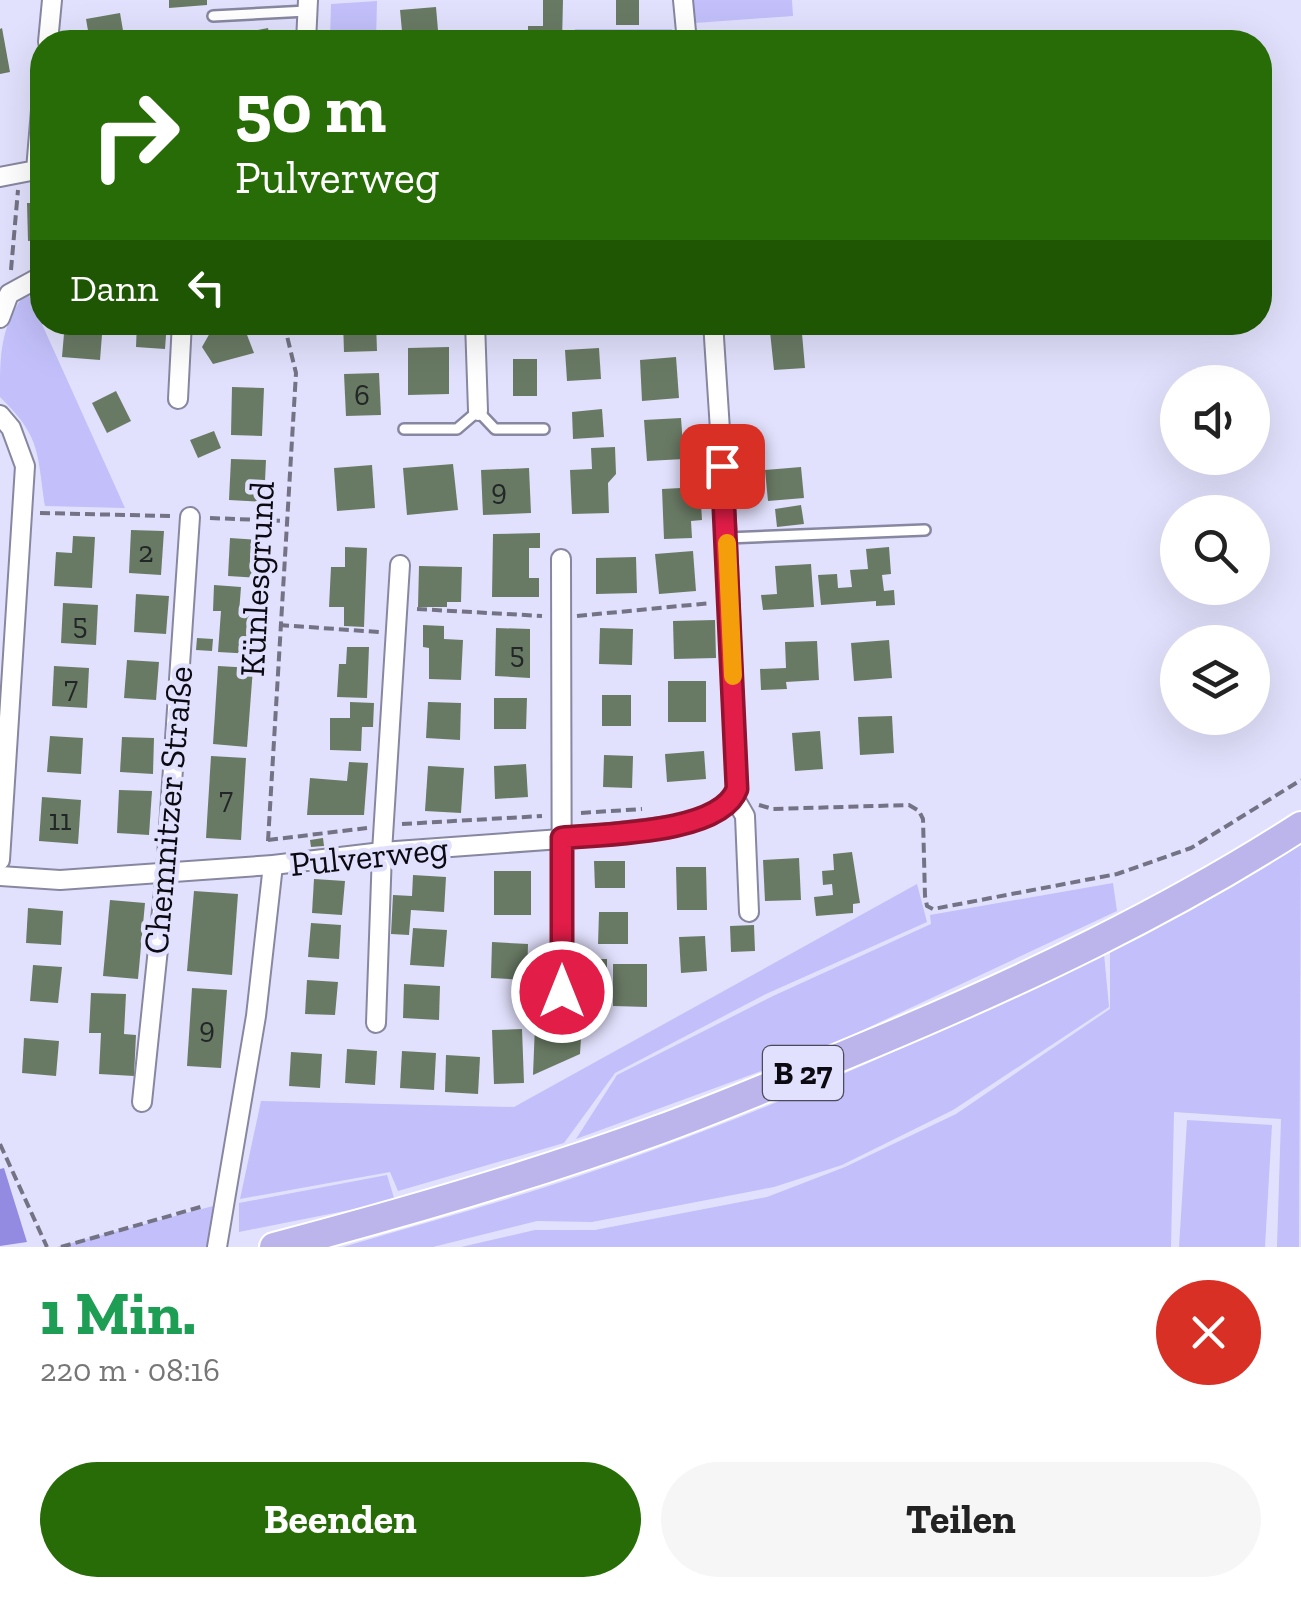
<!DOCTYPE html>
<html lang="de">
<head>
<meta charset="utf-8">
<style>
  body { margin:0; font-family:"Zilla Slab",serif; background:#f6f6f6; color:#222; height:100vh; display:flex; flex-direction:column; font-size:38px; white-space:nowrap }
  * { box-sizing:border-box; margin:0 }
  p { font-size:32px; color:#767676 }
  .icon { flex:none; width:55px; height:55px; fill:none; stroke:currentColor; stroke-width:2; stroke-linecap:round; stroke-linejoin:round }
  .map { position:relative; height:1247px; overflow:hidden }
  .side { display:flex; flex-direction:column; background:#fff; flex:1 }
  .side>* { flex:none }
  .top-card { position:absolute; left:30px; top:30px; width:1242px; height:305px; border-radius:40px; box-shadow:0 10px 40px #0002; background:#276c06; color:#fff; overflow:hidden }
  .controls { position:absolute; left:1160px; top:365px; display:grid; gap:20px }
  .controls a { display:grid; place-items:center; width:110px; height:110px; border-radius:50%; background:#fff; box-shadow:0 10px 40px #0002; font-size:50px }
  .pin { position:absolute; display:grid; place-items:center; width:85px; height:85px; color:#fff; margin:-42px; border-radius:20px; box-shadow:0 5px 15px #0006 }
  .me { position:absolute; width:110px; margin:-55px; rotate:0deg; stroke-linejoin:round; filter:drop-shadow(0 0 8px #0008) }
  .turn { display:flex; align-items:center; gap:35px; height:210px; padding:0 40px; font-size:45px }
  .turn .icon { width:130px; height:130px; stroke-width:2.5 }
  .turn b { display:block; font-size:70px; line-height:85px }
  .then { display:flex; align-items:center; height:95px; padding:0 40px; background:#0003; gap:20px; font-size:38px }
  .round { display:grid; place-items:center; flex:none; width:105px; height:105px; border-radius:52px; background:#f6f6f6 }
  .head { display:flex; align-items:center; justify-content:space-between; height:170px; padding:0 40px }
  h1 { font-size:60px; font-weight:800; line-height:75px; color:#1e9e55 }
  .primary-button { display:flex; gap:20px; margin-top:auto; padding:20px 40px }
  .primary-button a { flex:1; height:115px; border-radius:60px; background:#276c06; color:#fff; font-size:40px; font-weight:800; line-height:115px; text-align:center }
  .primary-button a+a { background:#f6f6f6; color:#222 }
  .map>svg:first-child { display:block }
  .green { fill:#c2bffa }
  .water { fill:#938be2 }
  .building { fill:#697a64 }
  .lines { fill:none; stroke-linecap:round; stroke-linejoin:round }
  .lane-casing { stroke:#8887a1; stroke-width:14 }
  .street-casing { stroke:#8887a1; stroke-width:22 }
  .primary-casing { stroke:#fff; stroke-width:32 }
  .path { stroke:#747385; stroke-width:4; stroke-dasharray:10 5; stroke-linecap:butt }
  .lane { stroke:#fff; stroke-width:9 }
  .street { stroke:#fff; stroke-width:18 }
  .primary { stroke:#bbb5ec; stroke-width:28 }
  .route-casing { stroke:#92132f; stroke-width:25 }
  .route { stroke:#e11d48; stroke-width:18 }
  .slow { stroke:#f59e0b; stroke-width:18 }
  .labels { text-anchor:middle; stroke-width:9; stroke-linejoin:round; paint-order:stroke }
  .number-label { font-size:30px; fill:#222627 }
  .shield { fill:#e2e1fd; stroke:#4c4a59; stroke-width:2.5 }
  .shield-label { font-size:32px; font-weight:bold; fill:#0b0a13 }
  .street-label { font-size:35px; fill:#0b0a13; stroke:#e2e1fd }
</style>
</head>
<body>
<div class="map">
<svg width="1301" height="1247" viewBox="0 0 1301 1247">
  <rect width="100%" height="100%" fill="#e2e1fd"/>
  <g class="green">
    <polygon points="693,0 792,0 793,16 695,23"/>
    <polygon points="377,1 376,42 330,42 331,4"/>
    <polygon points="575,29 672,29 673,42 574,42"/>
    <path d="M27 291 125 508 45 506C37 452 41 437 0 397 0 353 0 326 27 291Z"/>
    <polygon points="1301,844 1299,1247 1277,1247 1281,1119 1174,1112 1171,1247 461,1247 535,1230 595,1230 767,1197 845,1167 956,1114 1110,1009 1110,952"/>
    <polygon points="1113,883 1117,911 829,1046 576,1139 617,1075 773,996 931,924 930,915"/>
    <polygon points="917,884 927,922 766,994 615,1073 564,1143 398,1191 390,1172 240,1199 261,1101 514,1107"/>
    <path d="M1104 954 1109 1007 953 1110 842 1165 774 1187 592 1222 537 1221 433 1247H343C414 1226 485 1207 555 1184 744 1123 925 1040 1104 954Z"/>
    <polygon points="1187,1120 1272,1125 1265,1247 1179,1247"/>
    <polygon points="387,1175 395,1201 239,1232 239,1203"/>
    <polygon points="217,1205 212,1247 57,1247"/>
  </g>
  <polygon class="water" points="4,1168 27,1242 0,1246 0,1169"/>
  <g class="building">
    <polygon points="169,0 207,0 207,5 169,8"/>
    <polygon points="543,0 563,0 562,42 528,42 528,26 543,26"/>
    <rect x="616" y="0" width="23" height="25"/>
    <polygon points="436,7 439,42 403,42 400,10"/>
    <polygon points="120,13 125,42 90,42 86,19"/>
    <polygon points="2,28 10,72 0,74 0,29"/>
    <polygon points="268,28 271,42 240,42 238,34"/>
    <polygon points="195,32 196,42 161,42 160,36"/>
    <polygon points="27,203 42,203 42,240 28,241"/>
    <polygon points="65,322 103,322 100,360 62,357"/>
    <polygon points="137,322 167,322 165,349 136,347"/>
    <polygon points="242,322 254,353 213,364 202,347 215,324"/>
    <polygon points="343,322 376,322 377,351 344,352"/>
    <polygon points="417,322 453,322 454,330 417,332"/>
    <polygon points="641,322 667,322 667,325 642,328"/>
    <polygon points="769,322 801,322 805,368 774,370"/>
    <polygon points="449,347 449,394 408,395 408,348"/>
    <polygon points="599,348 601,379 567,381 565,350"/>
    <polygon points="676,357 679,398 642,401 640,360"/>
    <rect x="513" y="359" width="24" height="37"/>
    <polygon points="379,373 381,415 346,416 344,374"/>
    <polygon points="232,387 264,388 262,436 231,435"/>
    <polygon points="116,391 131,421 107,433 92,403"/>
    <polygon points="602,409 604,437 573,439 572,412"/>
    <polygon points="681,418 684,459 647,461 644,420"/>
    <polygon points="214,431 221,448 198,458 190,440"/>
    <polygon points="615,447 616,474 608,483 609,513 572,514 570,470 592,469 591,448"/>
    <polygon points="231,459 266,460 264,502 229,500"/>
    <polygon points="453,464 458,510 407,515 403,468"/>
    <polygon points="372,465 375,508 337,511 334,468"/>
    <polygon points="801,467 804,498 768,501 765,470"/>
    <polygon points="529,468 531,513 483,515 481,470"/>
    <polygon points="700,487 702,520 691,521 692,538 664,539 662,489"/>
    <polygon points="801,505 804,524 777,527 775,509"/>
    <polygon points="131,530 164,531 161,575 129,573"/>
    <polygon points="540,533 540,548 529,548 529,578 539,578 539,597 492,597 493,534"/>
    <polygon points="73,536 95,537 92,588 54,586 56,552 72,553"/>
    <polygon points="230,538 262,540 260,578 228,576"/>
    <polygon points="345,547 367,548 364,627 344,626 344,607 329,607 331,567 345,567"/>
    <polygon points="889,547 891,574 882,575 884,591 894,590 895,605 876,606 876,601 821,605 818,575 837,574 838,588 852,587 850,570 868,569 866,549"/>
    <polygon points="693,551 696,591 659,594 655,554"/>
    <polygon points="636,557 637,593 596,594 596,558"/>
    <polygon points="811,564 814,607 763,610 761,595 777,594 775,566"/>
    <polygon points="419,566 462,567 461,602 447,602 447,607 418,607"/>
    <polygon points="214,585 241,587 239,613 256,614 253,654 218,652 221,611 213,611"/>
    <polygon points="136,594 169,596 166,634 134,632"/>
    <polygon points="63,603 98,605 96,645 61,643"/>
    <polygon points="715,620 716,658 674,659 673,621"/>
    <polygon points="423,625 444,626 444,639 463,640 461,680 429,679 429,648 423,647"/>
    <polygon points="496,628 530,629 530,678 495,676"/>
    <polygon points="600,628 633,629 632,665 599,664"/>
    <polygon points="197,638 213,639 212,651 196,650"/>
    <polygon points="889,640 892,678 854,681 851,643"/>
    <polygon points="817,641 819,680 786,682 787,689 761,690 760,669 786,668 785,642"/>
    <polygon points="347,647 369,647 367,698 337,697 339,664 346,664"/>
    <polygon points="127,660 159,662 156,700 124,698"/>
    <polygon points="54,666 89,668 87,708 52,706"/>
    <polygon points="218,666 253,668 247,747 213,744"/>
    <rect x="668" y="681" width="38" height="41"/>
    <rect x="602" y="695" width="29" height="31"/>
    <polygon points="494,698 527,698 526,729 494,729"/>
    <polygon points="350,702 374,703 373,727 362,727 361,751 330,750 330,718 350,718"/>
    <polygon points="428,702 461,703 460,740 426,738"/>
    <polygon points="892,716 894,753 860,755 858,717"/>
    <polygon points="820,731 823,769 795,771 792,733"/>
    <polygon points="50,736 83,738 81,774 47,772"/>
    <polygon points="122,737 154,738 153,774 120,772"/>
    <polygon points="704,751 706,779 667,782 665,754"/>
    <polygon points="604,755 633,756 632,788 603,787"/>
    <polygon points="211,756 246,758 241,840 206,838"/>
    <polygon points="349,762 368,763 364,815 307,815 310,778 347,781"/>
    <polygon points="526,764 528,797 495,799 494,766"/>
    <polygon points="428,766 464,768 461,813 425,811"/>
    <polygon points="119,790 152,791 149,835 117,833"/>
    <polygon points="42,797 81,800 78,844 39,841"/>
    <polygon points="323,838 324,846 311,847 310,840"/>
    <polygon points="852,852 860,903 853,904 853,913 816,916 814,897 833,895 832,884 823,885 822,871 834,870 833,854"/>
    <polygon points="799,858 801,900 765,901 763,860"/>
    <polygon points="594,861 625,861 625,888 595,888"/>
    <polygon points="676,867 706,867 707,910 677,910"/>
    <rect x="494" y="871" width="37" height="44"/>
    <polygon points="413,875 446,877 444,912 411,910 409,935 391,934 393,895 412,896"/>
    <polygon points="314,879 345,881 342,915 312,913"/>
    <polygon points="194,891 238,894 232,975 187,971"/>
    <polygon points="110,900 145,903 138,979 103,976"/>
    <polygon points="28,908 63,911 61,945 26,943"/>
    <polygon points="599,912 628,912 628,944 598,944"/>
    <polygon points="311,923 341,925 339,959 308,957"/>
    <polygon points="754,925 755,951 731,952 730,926"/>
    <polygon points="413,928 447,930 444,967 410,965"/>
    <polygon points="705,936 707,971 681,973 679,937"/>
    <polygon points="492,942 528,944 527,980 491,978"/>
    <rect x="588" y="959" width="19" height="26"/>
    <polygon points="613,964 647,964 647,1007 613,1006"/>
    <polygon points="33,965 62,967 58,1003 30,1001"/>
    <polygon points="307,980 338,982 335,1015 305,1014"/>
    <polygon points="404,984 440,986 439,1020 403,1018"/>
    <polygon points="192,988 227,990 221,1068 187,1066"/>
    <polygon points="91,993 126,994 124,1034 136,1035 134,1076 99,1074 101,1033 89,1033"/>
    <polygon points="582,1023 580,1054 533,1075 535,1025"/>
    <polygon points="522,1029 524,1083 494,1084 492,1030"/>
    <polygon points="24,1038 59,1041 56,1076 22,1073"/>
    <polygon points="347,1049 377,1051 375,1085 345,1083"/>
    <polygon points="402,1051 436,1053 434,1090 400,1088"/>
    <polygon points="291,1052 322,1054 320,1088 289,1086"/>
    <polygon points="446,1055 480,1057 478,1094 445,1092"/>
  </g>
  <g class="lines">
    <g class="lane-casing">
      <g id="lane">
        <polyline points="213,16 307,11"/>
        <polyline points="404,429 457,429 478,411 495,429 544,429"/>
        <polyline points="727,538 925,530"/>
      </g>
    </g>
    <g class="street-casing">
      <g id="street">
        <polyline points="683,0 687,42"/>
        <polyline points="48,42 52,0"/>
        <polyline points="306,42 308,0"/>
        <polyline points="0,177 36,170 42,98"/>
        <polyline points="0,318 9,294 42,276"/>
        <polyline points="475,322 478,411"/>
        <polyline points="178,399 182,322"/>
        <polyline points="0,415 11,428 25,466 0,860"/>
        <polyline points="561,559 562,992"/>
        <polyline points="734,797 745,816 749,912"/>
        <polyline points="0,876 60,880 273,865 382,852 561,839 678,825 711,815 734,797 737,789 727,538 713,322"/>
        <polyline points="376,1023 382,852 400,565"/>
        <polyline points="142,1102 166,872 190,517"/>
        <polyline points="217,1247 256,1016 273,865"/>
      </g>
    </g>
    <g class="primary-casing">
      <path id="primary" d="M274 1247C403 1213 532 1176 658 1130 732 1103 804 1072 876 1042 1022 981 1168 912 1301 826"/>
    </g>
    <g class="path">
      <polyline points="11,270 18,190"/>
      <polyline points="40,513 170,516"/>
      <polyline points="210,518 285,521"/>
      <polyline points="417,609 542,616"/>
      <polyline points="577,616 711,603"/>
      <polyline points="279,625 379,632"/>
      <polyline points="759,805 773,809 909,805 919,811 923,819 925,896 927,906 933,909 1117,874 1191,848 1301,780"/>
      <polyline points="581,813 642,809"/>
      <polyline points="402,824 542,816"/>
      <polyline points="268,840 367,828"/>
      <polyline points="268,841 296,373 287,336 288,322"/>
      <polyline points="0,1144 47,1247"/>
      <polyline points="61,1247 204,1206"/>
    </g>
    <use href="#lane" class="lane"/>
    <use href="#street" class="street"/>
    <use href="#primary" class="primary"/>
  </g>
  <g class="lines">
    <g class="route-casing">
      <path id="route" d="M562 992V838C603 834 721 834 737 789L722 466"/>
    </g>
    <use href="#route" class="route"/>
    <polyline class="slow" points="727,543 733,676"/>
  </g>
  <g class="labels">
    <g class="number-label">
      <text x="362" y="405">6</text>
      <text x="499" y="500">9</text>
      <text x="146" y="562">2</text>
      <text x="80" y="634">5</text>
      <text x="517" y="663">5</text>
      <text x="71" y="697">7</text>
      <text x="226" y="808">7</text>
      <text x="60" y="830">11</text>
      <text x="207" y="1038">9</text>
    </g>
    <rect class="shield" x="763" y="1046" width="80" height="54" rx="8"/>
    <g class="shield-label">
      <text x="803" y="1084">B 27</text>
    </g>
    <g class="street-label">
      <text transform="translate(257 579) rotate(-87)" y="12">Künlesgrund</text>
      <text transform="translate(168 810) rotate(-85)" y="12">Chemnitzer Straße</text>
      <text transform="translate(369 856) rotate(-6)" y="12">Pulverweg</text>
    </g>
  </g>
</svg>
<div class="controls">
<a><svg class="icon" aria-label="sound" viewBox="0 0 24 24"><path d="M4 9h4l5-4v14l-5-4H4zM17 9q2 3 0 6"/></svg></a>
<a><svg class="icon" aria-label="search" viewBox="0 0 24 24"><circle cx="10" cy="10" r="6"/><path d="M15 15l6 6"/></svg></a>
<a><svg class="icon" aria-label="layers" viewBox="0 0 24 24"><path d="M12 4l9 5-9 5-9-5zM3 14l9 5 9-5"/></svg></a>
</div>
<div class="pin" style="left:722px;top:466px;background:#d93025"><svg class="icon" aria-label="arrive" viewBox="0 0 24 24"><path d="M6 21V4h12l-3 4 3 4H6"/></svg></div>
<svg class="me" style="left:562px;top:992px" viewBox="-20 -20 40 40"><circle r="17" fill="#e11d48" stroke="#fff" stroke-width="3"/><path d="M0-11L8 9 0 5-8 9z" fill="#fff"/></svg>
<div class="top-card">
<div class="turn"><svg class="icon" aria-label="right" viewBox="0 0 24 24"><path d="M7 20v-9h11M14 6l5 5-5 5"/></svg><div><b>50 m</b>Pulverweg</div></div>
<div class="then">Dann<svg class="icon" aria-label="left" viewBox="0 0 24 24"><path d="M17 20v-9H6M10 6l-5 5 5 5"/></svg></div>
</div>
</div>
<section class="side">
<div class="head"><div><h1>1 Min.</h1><p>220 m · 08:16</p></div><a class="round" style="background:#d93025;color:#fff"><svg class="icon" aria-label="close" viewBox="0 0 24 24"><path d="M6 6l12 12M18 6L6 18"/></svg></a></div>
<div class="primary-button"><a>Beenden</a><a>Teilen</a></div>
</section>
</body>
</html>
